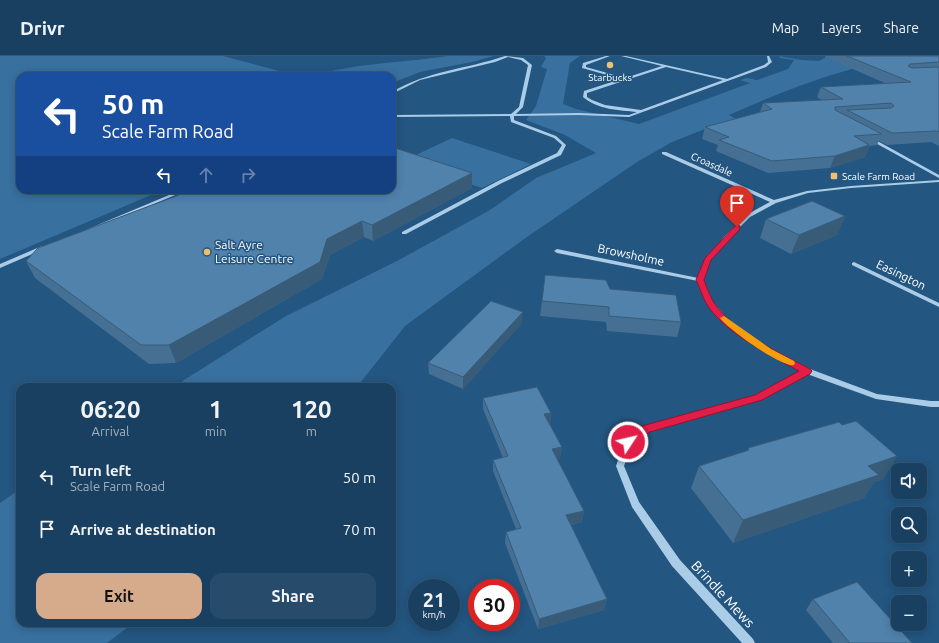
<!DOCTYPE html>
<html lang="en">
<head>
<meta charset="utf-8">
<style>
  body { margin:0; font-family:Ubuntu,sans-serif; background:#274b6a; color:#f1f3f6; height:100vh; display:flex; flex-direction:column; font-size:15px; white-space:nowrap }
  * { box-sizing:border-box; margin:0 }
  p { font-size:13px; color:#9fafbd }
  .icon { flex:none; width:22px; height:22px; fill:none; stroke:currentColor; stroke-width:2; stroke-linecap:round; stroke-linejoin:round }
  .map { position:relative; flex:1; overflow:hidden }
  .drawer { position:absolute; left:16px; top:327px; width:380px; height:244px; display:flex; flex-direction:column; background:#1a4061; border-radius:12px; box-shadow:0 2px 10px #0003,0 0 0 1px #385976 }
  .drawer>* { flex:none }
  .banner { position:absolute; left:16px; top:16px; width:380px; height:122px; border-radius:12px; box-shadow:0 2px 10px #0003,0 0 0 1px #385976; background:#1a4fa0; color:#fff; overflow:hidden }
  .buttons { position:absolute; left:891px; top:407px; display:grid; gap:8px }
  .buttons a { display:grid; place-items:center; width:36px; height:36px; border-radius:8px; background:#1a4061; box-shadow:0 2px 10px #0003,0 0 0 1px #385976; font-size:20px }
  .speed { position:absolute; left:408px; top:523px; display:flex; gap:8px; font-size:20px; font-weight:700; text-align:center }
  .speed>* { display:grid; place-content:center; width:52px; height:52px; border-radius:50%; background:#1a4061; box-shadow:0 2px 10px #0003,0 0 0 1px #385976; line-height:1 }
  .speed small { font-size:10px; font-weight:400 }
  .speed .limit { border:6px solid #d22; background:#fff; color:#111 }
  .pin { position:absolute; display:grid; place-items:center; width:34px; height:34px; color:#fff; margin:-41px -17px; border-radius:50% 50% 50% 0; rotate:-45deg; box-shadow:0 0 4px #0007 }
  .pin .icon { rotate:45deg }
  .me { position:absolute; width:44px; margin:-22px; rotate:55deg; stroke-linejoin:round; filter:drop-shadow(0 0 3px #0008) }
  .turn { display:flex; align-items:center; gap:14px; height:84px; padding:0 20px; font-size:18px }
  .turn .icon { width:52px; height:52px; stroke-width:2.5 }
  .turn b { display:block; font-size:28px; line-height:34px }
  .lanes { display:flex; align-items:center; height:38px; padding:0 20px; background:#0003; justify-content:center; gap:20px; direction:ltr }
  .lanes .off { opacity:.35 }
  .eta { display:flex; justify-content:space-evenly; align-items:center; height:68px; text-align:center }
  .eta b { font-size:24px; font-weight:600; line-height:28px }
  .button { display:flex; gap:8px; margin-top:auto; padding:8px 20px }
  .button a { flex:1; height:46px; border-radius:12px; background:#d6ab8b; color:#111; font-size:16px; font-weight:600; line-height:46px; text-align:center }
  .button a+a { background:#274b6a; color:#f1f3f6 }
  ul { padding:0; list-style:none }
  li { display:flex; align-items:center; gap:12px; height:52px; padding:0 20px }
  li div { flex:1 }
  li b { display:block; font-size:15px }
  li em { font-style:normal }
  header { display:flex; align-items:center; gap:24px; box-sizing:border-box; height:56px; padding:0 20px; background:#1a4061; border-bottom:1px solid #385976 }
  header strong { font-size:19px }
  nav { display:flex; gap:22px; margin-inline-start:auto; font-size:14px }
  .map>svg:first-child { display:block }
  .green { fill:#38709f }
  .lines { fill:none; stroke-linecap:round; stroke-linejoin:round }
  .minor { fill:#aacce7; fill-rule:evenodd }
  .wall { fill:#457094 }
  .shaded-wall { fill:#385b78 }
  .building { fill:#5082ac; stroke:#385b78 }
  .route { fill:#e11d48; stroke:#92132f }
  .slow { fill:#f59e0b }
  .poi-dot { fill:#f2bf6e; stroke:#235681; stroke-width:1.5 }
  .labels { text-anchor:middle; stroke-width:3; stroke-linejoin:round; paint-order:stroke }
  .far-poi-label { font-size:10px; fill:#fff; stroke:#235681 }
  .far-street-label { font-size:10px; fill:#fff; stroke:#235681 }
  .poi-label { font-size:12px; fill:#fff; stroke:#235681; text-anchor:start }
  .street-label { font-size:12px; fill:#fff; stroke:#235681 }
  .near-street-label { font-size:14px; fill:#fff; stroke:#235681 }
</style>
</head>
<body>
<header>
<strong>Drivr</strong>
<nav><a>Map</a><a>Layers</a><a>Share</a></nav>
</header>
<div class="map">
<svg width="939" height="587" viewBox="0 0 939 587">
  <rect width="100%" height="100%" fill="#235681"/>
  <g class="green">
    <polygon points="0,0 223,0 298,20 20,20 20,134 163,134 0,203"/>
    <path d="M448 0H494L472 6 420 16 392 27V20H311C355 7 402 7 448 0Z"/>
    <path d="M544 0H580L570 7 563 48 576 53 639 68 750 27 740 24 747 22 757 24 788 13 794 4 780 2 779 0 802 4 819 5 828 0 867 9C819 21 774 39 729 59L747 69 710 71 672 86 637 106 524 183 405 270 357 331H177L184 324 286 260 397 205 490 154 536 122 596 97 565 79 526 64 536 50 547 13 541 11 546 2Z"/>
    <polygon points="452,82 531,108 482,132 401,106"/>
    <polygon points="20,433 20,567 131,567 128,571 107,587 0,587 0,447"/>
  </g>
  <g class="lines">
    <g class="minor">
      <path d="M505 0 523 2 532 9 523 51 516 58 579 57 629 59 637 56C619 54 598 54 583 41L584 35 621 23 582 12 583 7 606 0H610L586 9V11L625 22 662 10 621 0H626L727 23 764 9 768 6 767 0H769L772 6 766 11 629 61 579 59 514 60V64L556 80 566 89 561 99 502 127 406 178H402V176L498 125 557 97 562 89 554 82 511 66 510 60 392 61V59L511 58 519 51 528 9 521 4 508 1 495 6 420 24 392 38V36C427 15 467 13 505 0ZM666 11 723 24 641 54 605 49 592 44 587 41V37Z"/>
      <polygon points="870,82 872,82 939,119 939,122 870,84"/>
      <path d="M662 96H666L774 144 807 135 851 130 939 124V126L851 132 808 137 776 147 750 161 728 183 711 204 703 224 713 246 732 268 770 293 810 313 877 338 931 345H939V351H931L876 343 807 318 761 343 649 375 632 388 624 410 639 446 680 504 753 583 755 587H742L672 510 632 451 616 410 625 384 643 371 755 339 801 315C770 299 727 277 707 248 703 241 701 233 698 225L557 197 554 195 557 193 698 222 705 204 724 181 746 159 770 146 662 98Z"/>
      <polygon points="181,134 187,134 93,174 89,174 88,173"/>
      <polygon points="42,190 44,191 44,193 0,212 0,208"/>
      <polygon points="854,206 939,247 939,251 852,209 852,207"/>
    </g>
  </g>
  <g class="wall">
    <polygon points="825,0 939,0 939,90 931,86 887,89 879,85 877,89 869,90 865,101 830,112 768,117 716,95 718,89 702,83 705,71 760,56 763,47 822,44 817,41 821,31 887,28 825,1"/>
    <polygon points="472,117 472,132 373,185 364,181 330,199 322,223 176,307 149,308 35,222 26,205"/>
    <polygon points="845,160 837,179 791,198 760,182 766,163"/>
    <polygon points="610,233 681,266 677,281 607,275 606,266 540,260 542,245"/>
    <polygon points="522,267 463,333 429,318 428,307"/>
    <polygon points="483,342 551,357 550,368 562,391 560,402 557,403 584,455 582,466 571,469 607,543 604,554 538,573 505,487 506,476 516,473 493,415 493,404 503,402 483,353"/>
    <polygon points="748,392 897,400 883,423 874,426 864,442 733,487 691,432 699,410 747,395"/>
    <polygon points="813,543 912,587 833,587 806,554"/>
  </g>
  <g class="shaded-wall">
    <polygon points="869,89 865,101 830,112 835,100"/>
    <polygon points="472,117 472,132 373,185 372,169"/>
    <polygon points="845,160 837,179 791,198 799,179"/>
    <polygon points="362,165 364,181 330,199 322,223 176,307 169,289 327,183"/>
    <polygon points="523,256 522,267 463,333 463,321"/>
    <polygon points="551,357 550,368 544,358"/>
    <polygon points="562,391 560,402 551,404 552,393"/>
    <polygon points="897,400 883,423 874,426 864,442 733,487 743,464 868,410"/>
    <polygon points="584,455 582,466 565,470 566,459"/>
    <polygon points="607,543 604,554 538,573 539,563"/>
  </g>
  <g class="building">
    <polygon points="847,0 939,0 939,6 910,8 908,10 912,12 939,11 939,76 937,75 892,77 847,54 891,52 894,50 891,47 835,51 835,54 882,78 854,80 869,89 835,100 772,105 719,84 729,81 705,71 772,53 763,47 843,43 821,31 911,26"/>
    <polygon points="392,91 472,117 372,169 362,165 327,183 320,206 169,289 141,289 26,205 38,192 192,134 392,134"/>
    <polygon points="812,145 845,160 799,179 766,163"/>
    <polygon points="545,219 606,224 610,233 676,239 681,266 609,260 609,251 542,245"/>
    <polygon points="491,245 523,256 463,321 428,307"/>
    <polygon points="537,331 551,357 544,358 562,391 552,393 584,455 566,459 607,543 539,563 506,476 521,472 493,404 508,400 483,342"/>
    <polygon points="856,365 897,400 868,410 879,419 743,464 699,410 749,394 748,392 839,366 842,369"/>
    <polygon points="857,526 912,587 850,587 813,543"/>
  </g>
  <path class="route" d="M737 169 740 170V173L711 204 704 224C707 232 710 240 714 247 735 277 778 296 810 313L812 315 810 318 762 344 650 376 632 388H625L623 386 625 383 642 370 755 339 799 315C771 300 722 275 706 247 702 240 700 232 696 224L705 202 735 170Z"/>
  <path class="slow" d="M724 260 771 293 794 305 795 307 794 309C782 312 728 273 720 262Z"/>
  <g class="poi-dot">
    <circle cx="610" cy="9" r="4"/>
    <rect x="830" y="116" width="8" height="8" rx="2"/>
    <circle cx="207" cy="196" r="4"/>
  </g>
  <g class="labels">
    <g class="far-poi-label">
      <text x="610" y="25">Starbucks</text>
      <text x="842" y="124" text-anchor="start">Scale Farm Road</text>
    </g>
    <g class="far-street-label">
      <text transform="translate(712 108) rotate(24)" y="4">Croasdale</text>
    </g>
    <g class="poi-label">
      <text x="215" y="193">Salt Ayre<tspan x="215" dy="14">Leisure Centre</tspan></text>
    </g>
    <g class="street-label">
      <text transform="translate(631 199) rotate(12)" y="4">Browsholme</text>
      <text transform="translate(901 219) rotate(26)" y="4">Easington</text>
    </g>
    <g class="near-street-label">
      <text transform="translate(723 538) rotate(47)" y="5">Brindle Mews</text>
    </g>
  </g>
</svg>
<div class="buttons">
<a><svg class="icon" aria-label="sound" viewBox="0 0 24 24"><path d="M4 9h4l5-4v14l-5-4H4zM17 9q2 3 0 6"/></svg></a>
<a><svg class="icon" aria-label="search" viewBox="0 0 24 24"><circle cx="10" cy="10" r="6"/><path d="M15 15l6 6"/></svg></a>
<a>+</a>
<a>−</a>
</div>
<div class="speed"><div>21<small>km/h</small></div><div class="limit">30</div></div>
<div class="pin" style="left:737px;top:171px;background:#d93025"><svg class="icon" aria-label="arrive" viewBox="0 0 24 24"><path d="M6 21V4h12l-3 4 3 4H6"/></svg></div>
<svg class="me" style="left:628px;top:386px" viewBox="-20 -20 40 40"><circle r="17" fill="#e11d48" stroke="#fff" stroke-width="3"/><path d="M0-11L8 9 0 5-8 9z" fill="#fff"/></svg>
<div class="banner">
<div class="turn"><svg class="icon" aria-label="left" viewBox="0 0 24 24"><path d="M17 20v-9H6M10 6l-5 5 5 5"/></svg><div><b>50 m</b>Scale Farm Road</div></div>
<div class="lanes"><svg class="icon" aria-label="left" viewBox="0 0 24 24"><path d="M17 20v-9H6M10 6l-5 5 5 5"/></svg><svg class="icon off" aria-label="ahead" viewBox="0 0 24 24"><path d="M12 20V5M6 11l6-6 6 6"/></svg><svg class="icon off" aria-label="right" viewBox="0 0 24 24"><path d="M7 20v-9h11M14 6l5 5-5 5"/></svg></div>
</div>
<section class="drawer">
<div class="eta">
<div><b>06:20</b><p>Arrival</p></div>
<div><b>1</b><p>min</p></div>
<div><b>120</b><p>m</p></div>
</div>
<ul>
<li><svg class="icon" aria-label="left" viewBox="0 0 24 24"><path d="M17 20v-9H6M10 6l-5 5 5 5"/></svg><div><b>Turn left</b><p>Scale Farm Road</p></div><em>50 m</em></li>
<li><svg class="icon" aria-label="arrive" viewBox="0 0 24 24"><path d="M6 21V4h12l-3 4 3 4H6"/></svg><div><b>Arrive at destination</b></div><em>70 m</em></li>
</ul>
<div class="button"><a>Exit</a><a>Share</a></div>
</section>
</div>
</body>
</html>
